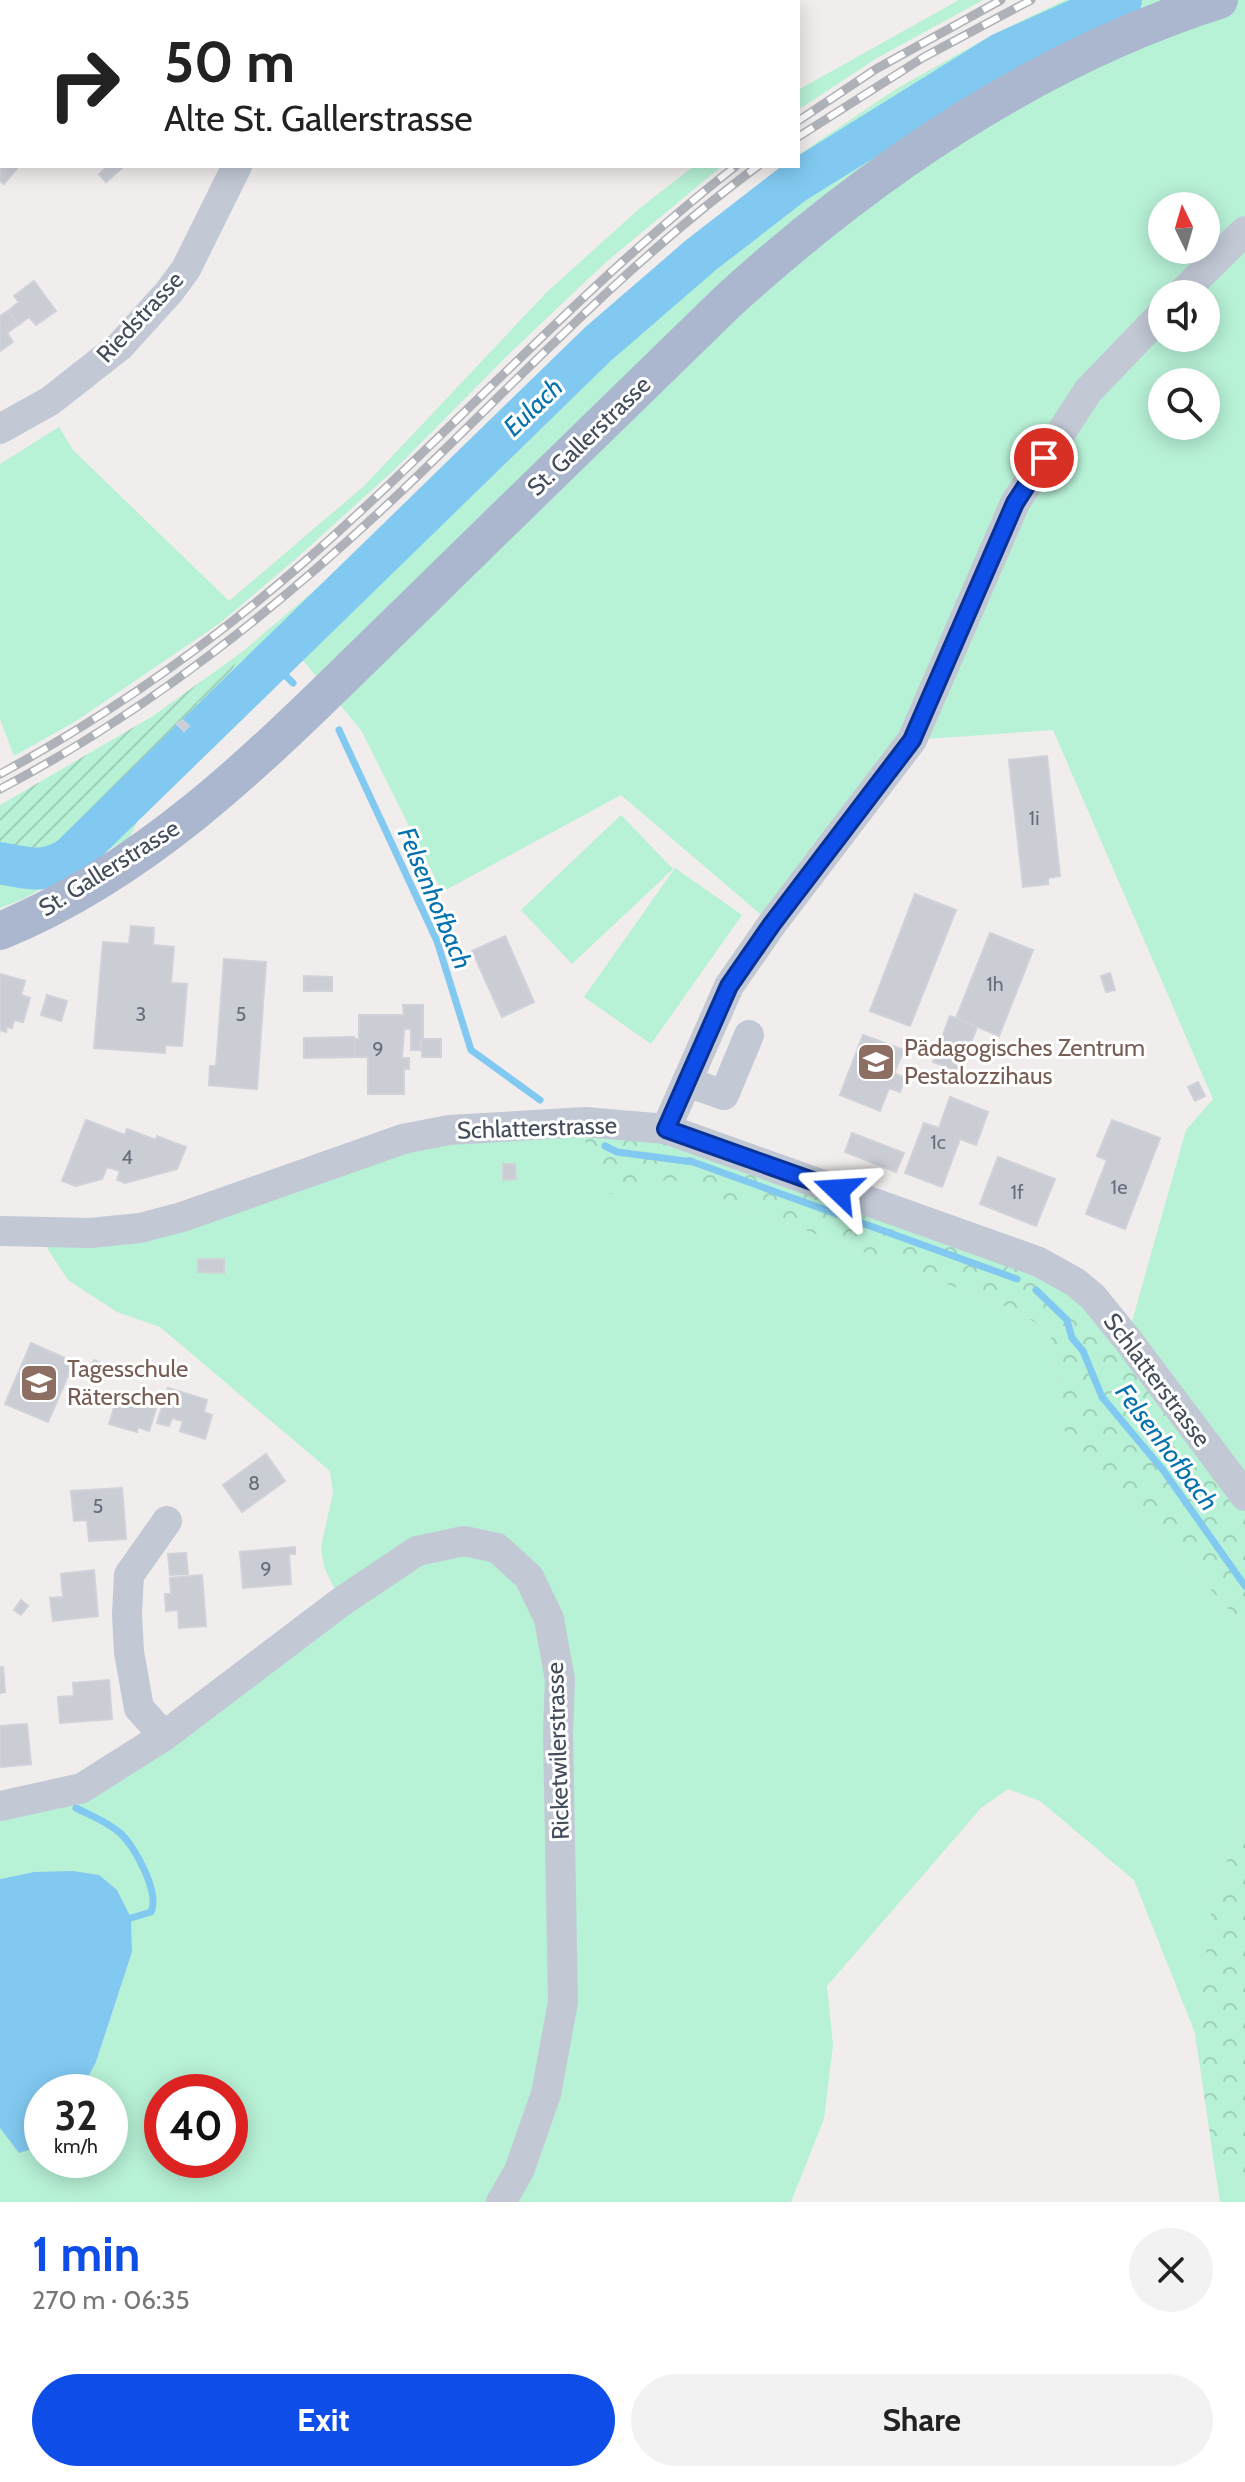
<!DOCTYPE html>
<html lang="en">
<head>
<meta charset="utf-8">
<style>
  body { margin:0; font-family:Cabin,sans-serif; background:#f2f2f2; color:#222; height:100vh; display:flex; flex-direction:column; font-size:30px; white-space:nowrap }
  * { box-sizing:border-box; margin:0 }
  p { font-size:26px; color:#767676 }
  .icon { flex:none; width:44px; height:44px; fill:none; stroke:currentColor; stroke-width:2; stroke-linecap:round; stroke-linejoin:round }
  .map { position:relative; height:2202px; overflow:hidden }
  .panel { display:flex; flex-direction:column; background:#fff; flex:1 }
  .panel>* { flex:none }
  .hud { position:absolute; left:0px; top:0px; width:800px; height:168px; box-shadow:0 4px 20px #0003; background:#fff; color:#222; overflow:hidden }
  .needle { width:52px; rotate:355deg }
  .controls { position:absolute; left:1148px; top:192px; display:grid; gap:16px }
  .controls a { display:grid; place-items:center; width:72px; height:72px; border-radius:50%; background:#fff; box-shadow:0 4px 20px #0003; font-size:40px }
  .speed { position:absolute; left:24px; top:2074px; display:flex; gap:16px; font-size:40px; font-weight:700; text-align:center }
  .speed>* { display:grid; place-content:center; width:104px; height:104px; border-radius:50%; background:#fff; box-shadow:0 4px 20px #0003; line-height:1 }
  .speed small { font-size:20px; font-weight:400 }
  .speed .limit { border:12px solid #d22; background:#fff; color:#111 }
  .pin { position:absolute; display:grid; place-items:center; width:68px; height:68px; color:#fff; margin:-34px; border:4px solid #fff; border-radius:50%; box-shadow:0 2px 8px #0007 }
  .me { position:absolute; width:88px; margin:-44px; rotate:290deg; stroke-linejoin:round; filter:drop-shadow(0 0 6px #0008) }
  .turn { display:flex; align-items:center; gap:28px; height:168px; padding:0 32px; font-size:36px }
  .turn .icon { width:104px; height:104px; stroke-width:2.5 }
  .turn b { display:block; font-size:56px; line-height:68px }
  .round { display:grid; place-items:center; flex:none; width:84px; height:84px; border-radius:42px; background:#f2f2f2 }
  .headline { display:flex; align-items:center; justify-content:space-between; height:136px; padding:0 32px }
  h1 { font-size:48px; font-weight:800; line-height:60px; color:#0e4de8 }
  .cta { display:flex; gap:16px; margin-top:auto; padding:16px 32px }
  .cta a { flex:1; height:92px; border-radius:48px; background:#0e4de8; color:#fff; font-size:32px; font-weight:800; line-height:92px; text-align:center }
  .cta a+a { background:#f2f2f2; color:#222 }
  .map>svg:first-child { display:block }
  .grass { fill:#b7f1d6; fill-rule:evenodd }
  .forest { fill:url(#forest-crowns) }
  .garden { fill:url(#garden-furrows) }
  .water { fill:#81c9f1 }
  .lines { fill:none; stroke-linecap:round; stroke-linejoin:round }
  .stream { stroke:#81c9f1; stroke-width:7 }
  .river { stroke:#81c9f1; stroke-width:42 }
  .building { fill:#cbcdd5; stroke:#d0d1d9; stroke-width:2 }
  .minor { stroke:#c2c9d5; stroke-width:30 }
  .major { stroke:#aab7ce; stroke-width:38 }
  .rail-casing { stroke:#aeb1b8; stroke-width:9 }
  .rail { stroke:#fff; stroke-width:6; stroke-dasharray:18; stroke-linecap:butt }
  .route-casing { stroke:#093297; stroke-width:20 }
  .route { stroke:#0e4de8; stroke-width:14 }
  .labels { text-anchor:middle; stroke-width:6; stroke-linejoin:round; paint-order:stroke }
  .number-label { font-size:20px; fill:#666d7a }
  .street-label { font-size:24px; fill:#444d5b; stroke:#fff }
  .education-label { font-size:24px; fill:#785e54; stroke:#fff; text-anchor:start }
  .water-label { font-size:26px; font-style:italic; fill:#0472ae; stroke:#fff }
</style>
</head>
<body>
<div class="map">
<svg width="1245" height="2202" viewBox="0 0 1245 2202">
  <defs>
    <pattern id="forest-crowns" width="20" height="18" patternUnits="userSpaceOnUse" patternTransform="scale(2)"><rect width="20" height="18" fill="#b7f1d6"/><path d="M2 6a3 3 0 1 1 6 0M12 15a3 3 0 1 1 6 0" fill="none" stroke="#9fd0ba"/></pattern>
    <pattern id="garden-furrows" width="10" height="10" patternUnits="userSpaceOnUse" patternTransform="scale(2)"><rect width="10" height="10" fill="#b7f1d6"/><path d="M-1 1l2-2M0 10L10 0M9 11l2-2" fill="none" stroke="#9fd0ba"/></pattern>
  </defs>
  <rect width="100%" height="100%" fill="#f0edec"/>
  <g class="grass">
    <polygon points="959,0 983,0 877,58 798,110 798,90"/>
    <path d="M1065 0H1245V1496L1127 1339 1186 1130 1213 1099 1053 730 912 740 772 924 621 795 442 892 361 730 296 652 143 811 129 838 23 899 0 908V845L25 856 197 703 222 689 242 652 323 583 645 278 785 166H798V156L804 151 896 89 992 35ZM1162 206H1206V250H1162ZM1162 294H1206V338H1162ZM1162 382H1206V426H1162Z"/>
    <polygon points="694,166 722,166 606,262 512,351 394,470 299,556 220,623 76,721 14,756 0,719 0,464 59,427 73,450 229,601 365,485 547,292 640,208"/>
    <polygon points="621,815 673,869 572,964 521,910"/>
    <polygon points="675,868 742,915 651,1044 584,997"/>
    <path d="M585 1122 610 1193 671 1179 1002 1305 1050 1330 1063 1429 1245 1627V1817L1241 1822 1213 1899 1195 2033 1134 1880 1040 1801 1008 1789 981 1808 827 1986 833 2045 824 2119 791 2202H0V2128L19 2153 42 2146V2160H110V2092H80L96 2062 132 1952 131 1918 34 1872 0 1879V1806L82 1788 341 1602 324 1567 321 1547 333 1492 330 1471 160 1327 117 1312 68 1280 47 1248V1232L90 1233 326 1165ZM162 2092H230V2160H162Z"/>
    <polygon points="1214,2163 1245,2186 1245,2202 1220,2202"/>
  </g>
  <g class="forest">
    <polygon points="585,1122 666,1129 1075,1282 1245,1496 1245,1627 1063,1429 1050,1330 1002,1305 671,1179 610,1194 586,1161"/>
    <polygon points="1245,1817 1245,2186 1214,2163 1195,2033 1213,1899 1241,1822"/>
  </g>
  <polygon class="garden" points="242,652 222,689 197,703 194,729 62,847 25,856 0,845 0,805 153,716"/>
  <polygon class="water" points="73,1871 99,1875 117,1890 131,1918 132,1952 96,2062 80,2092 42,2092 42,2146 19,2153 0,2128 0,1879 34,1872"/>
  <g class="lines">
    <g class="stream">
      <polyline points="272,662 293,683"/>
      <polyline points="339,730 437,941 471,1050 540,1100"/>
      <polyline points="605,1146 617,1152 693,1162 1017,1279"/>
      <polyline points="1036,1290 1067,1320 1072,1338 1083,1351 1102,1397 1163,1470 1245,1586"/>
      <path d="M76 1808C90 1815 108 1822 120 1833 135 1846 160 1893 151 1912L131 1918"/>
    </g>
    <path class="river" d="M0 863C30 869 45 874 71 857L598 344 701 255 794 183 1001 54 1121 0"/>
  </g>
  <g class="building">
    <polygon points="2,145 2,166 19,166 4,184 0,181 0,147"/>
    <polygon points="108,166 120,166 122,168 106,182 99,174"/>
    <polygon points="34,281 56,311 36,325 29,317 18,325 8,311 19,302 14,296"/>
    <polygon points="8,311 18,325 7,333 13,342 0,351 0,316"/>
    <polygon points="182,720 189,726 184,731 177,724"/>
    <polygon points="1047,756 1060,876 1048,878 1048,884 1023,887 1009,760"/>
    <polygon points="915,894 956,910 910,1026 870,1011"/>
    <polygon points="131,926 154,928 153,945 174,947 171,983 187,984 182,1046 165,1045 165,1053 94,1048 103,942 129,944"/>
    <polygon points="990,933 1033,950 999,1036 956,1018"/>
    <polygon points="505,936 534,1002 502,1017 472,951"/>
    <polygon points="224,959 266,962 257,1089 209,1085 210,1066 216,1066"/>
    <polygon points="1110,973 1115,990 1106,992 1101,976"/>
    <polygon points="0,974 25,981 21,995 30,998 23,1022 14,1020 12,1028 7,1027 6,1032 0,1030"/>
    <polygon points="304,976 332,977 332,991 304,991"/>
    <polygon points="47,995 67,1001 61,1021 41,1015"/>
    <polygon points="403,1005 423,1005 423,1039 441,1039 441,1057 422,1057 422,1040 420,1040 420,1050 411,1050 411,1029 404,1029 402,1058 409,1058 409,1069 404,1069 404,1094 368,1094 368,1057 355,1057 355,1039 359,1040 359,1015 404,1015"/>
    <polygon points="950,1016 977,1027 960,1072 933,1062"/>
    <polygon points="863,1035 904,1050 894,1073 905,1078 900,1092 889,1088 880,1111 840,1095"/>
    <polygon points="354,1037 355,1057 304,1058 304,1038"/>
    <polygon points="1198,1082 1205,1096 1195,1101 1188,1087"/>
    <polygon points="950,1097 988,1112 976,1145 960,1139 942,1187 905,1173 924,1123 939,1128"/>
    <polygon points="86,1120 125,1135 127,1129 156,1140 157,1136 186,1147 177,1169 125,1183 117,1180 120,1171 107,1167 102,1179 76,1186 62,1181"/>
    <polygon points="1112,1120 1160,1138 1125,1229 1086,1214 1107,1160 1097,1156"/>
    <polygon points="852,1133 904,1153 896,1172 845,1152"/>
    <polygon points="998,1157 1055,1179 1036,1226 980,1204"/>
    <polygon points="503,1164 515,1164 516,1179 503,1180"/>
    <polygon points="198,1259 224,1259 224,1273 198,1272"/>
    <polygon points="31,1343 74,1362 48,1422 5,1404"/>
    <polygon points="94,1360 118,1371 116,1377 91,1365"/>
    <polygon points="168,1388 207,1400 204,1412 212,1415 205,1439 180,1431 183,1421 172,1418 169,1426 157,1423"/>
    <polygon points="117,1398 156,1409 149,1431 138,1427 137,1432 109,1424"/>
    <polygon points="266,1454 285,1481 242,1512 223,1485"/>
    <polygon points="122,1488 126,1539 89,1541 87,1520 74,1521 71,1491"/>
    <polygon points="295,1547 295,1554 289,1554 291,1584 243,1588 240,1552"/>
    <polygon points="186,1553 188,1574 170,1575 168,1554"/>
    <polygon points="94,1570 98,1616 53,1621 50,1598 63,1597 61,1574"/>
    <polygon points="202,1575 206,1626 179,1628 178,1610 166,1611 165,1594 171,1594 170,1578"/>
    <polygon points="21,1600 28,1606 21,1615 14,1610"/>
    <polygon points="0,1667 3,1667 5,1692 0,1693"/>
    <polygon points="109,1680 112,1719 60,1723 58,1697 74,1696 73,1683"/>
    <polygon points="27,1724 31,1764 0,1767 0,1726"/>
  </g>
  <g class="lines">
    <g class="minor">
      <polyline points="5,2 8,0"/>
      <polyline points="87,2 88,0"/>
      <polyline points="312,2 313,0"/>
      <polyline points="0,108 2,105"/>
      <polyline points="1181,294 1245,231"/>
      <polyline points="0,429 50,401 120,346 169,292 186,269 237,166"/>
      <polyline points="687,1082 724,1095 749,1035"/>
      <polyline points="666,1129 729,986 772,924 912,740 1015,503 1088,391 1162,314"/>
      <polyline points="0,1231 90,1233 140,1228 182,1217 403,1139 449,1130 585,1122 666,1129 1039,1262 1075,1282 1093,1297 1127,1339 1245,1496"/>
      <polyline points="164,1736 139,1708 129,1652 127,1614 129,1575 167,1521"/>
      <polyline points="0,1806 82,1788 164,1736 341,1602 417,1551 464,1541 497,1548 529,1577 549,1619 560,1680 558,1733 563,2002 546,2094 519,2171 501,2202"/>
    </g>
    <path class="major" d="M0 931C162 864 280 737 403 618 511 512 619 407 728 301 870 172 1034 59 1219 0"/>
    <g class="rail-casing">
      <g id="rail">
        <polyline points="798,121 876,69 1001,0"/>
        <polyline points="798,137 924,57 1031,0"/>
        <path d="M0 774C109 715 210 644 303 563 451 434 581 286 736 166"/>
        <path d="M0 789C151 710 283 604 406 487 520 378 630 260 758 166"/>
      </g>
    </g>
    <use href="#rail" class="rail"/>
  </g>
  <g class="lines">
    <g class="route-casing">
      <polyline id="route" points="838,1190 666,1129 729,986 772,924 912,740 1015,503 1044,458"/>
    </g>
    <use href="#route" class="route"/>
  </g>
  <defs>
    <g id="school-square" transform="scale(2)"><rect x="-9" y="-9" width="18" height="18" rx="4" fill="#8d6e63" stroke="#fff"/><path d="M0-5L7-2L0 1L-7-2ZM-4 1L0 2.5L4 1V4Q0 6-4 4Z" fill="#fff"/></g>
  </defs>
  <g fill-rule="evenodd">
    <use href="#school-square" x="876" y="1062"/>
    <use href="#school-square" x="39" y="1383"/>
  </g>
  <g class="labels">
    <g class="number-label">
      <text x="1034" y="825">1i</text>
      <text x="995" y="991">1h</text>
      <text x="141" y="1021">3</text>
      <text x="241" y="1021">5</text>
      <text x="378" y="1056">9</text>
      <text x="938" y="1149">1c</text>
      <text x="127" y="1164">4</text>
      <text x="1119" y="1194">1e</text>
      <text x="1017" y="1199">1f</text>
      <text x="254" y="1490">8</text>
      <text x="98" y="1513">5</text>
      <text x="266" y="1576">9</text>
    </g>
    <g class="street-label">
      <text transform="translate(140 317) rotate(-47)" y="8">Riedstrasse</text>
      <text transform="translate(589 436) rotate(-44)" y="8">St. Gallerstrasse</text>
      <text transform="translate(109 868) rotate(-32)" y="8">St. Gallerstrasse</text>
      <text transform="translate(537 1128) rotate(-2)" y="8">Schlatterstrasse</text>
      <text transform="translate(1157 1380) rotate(53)" y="8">Schlatterstrasse</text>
      <text transform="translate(558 1751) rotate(-92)" y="8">Ricketwilerstrasse</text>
    </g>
    <g class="education-label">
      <text x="904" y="1056">Pädagogisches Zentrum<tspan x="904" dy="28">Pestalozzihaus</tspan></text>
      <text x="67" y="1377">Tagesschule<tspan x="67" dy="28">Räterschen</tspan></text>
    </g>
    <g class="water-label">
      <text transform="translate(533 407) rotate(-44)" y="9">Eulach</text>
      <text transform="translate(435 898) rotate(67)" y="9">Felsenhofbach</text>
      <text transform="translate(1167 1447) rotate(53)" y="9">Felsenhofbach</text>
    </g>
  </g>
</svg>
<div class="controls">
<a><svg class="needle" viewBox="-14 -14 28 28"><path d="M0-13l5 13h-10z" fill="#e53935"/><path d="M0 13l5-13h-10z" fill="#767676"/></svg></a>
<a><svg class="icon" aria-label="sound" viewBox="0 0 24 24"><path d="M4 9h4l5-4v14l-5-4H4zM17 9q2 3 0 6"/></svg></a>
<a><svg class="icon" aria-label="search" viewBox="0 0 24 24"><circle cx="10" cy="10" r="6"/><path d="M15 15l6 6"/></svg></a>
</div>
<div class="speed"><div>32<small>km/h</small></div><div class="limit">40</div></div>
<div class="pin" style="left:1044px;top:458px;background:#d93025"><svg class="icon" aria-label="arrive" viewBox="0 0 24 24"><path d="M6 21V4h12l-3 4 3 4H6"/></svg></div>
<svg class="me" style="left:838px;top:1190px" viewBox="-20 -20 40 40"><path d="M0-17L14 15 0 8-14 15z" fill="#0e4de8" stroke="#fff" stroke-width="4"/></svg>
<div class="hud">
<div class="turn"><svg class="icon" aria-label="right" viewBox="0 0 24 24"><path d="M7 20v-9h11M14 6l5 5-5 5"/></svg><div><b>50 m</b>Alte St. Gallerstrasse</div></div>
</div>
</div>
<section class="panel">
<div class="headline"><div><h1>1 min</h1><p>270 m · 06:35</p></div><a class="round"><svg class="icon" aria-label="close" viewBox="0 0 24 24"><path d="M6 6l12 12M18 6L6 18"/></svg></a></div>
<div class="cta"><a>Exit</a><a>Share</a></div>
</section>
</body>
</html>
